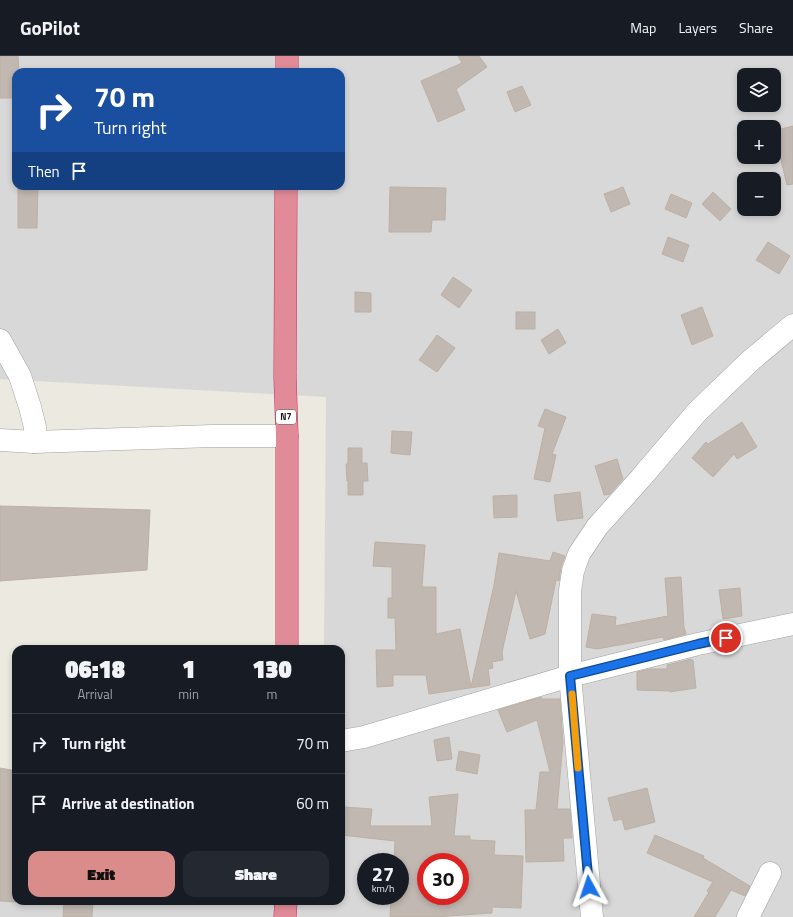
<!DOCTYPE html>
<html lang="en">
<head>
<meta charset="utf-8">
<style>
  body { margin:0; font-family:"Titillium Web",sans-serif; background:#242831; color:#f1f3f6; height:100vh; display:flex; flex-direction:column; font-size:15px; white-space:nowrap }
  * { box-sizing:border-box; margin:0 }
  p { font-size:13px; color:#9ea1a6 }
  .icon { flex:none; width:22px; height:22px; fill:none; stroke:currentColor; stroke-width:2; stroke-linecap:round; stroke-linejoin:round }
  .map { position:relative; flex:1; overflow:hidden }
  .drawer { position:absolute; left:12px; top:589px; width:333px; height:260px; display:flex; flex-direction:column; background:#171b24; border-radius:12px; box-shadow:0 2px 6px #0003 }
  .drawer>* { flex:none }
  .top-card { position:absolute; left:12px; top:12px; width:333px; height:122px; border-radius:12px; box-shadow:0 2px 6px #0003; background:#1a4fa0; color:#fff; overflow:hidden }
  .tools { position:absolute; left:737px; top:12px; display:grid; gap:8px }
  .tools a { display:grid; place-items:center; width:44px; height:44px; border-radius:8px; background:#171b24; box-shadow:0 2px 6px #0003; font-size:20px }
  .speed { position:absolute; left:357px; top:797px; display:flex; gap:8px; font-size:20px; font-weight:700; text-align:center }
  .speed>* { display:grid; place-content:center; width:52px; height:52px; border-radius:50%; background:#171b24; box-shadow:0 2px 6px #0003; line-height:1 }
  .speed small { font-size:10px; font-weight:400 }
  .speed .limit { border:6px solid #d22; background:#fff; color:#111 }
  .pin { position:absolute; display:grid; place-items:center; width:34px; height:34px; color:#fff; margin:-17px; border:2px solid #fff; border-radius:50%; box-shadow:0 1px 4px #0007 }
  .me { position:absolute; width:44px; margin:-22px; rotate:355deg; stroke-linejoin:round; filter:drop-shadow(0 0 3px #0008) }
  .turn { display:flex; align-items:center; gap:14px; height:84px; padding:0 16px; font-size:18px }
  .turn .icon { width:52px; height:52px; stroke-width:2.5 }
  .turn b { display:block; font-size:28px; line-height:34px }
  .then { display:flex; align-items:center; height:38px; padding:0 16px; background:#0003; gap:8px; font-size:15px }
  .eta { display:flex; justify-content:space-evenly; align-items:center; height:68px; text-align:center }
  .eta b { font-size:24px; font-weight:800; line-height:28px }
  .action { display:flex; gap:8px; margin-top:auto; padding:8px 16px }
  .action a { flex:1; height:46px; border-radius:12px; background:#da8c8b; color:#111; font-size:16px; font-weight:800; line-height:46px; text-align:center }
  .action a+a { background:#242831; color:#f1f3f6 }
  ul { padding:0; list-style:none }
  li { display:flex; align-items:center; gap:12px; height:60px; padding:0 16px; border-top:1px solid #363941 }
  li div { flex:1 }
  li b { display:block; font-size:15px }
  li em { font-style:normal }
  header { display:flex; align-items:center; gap:24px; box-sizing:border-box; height:56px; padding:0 20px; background:#171b24; border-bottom:1px solid #363941 }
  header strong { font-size:19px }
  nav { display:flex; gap:22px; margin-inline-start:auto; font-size:14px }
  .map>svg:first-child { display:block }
  .residential { fill:#d9d8d8; fill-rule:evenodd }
  .building { fill:#c0b8b1; stroke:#bdb0a4; fill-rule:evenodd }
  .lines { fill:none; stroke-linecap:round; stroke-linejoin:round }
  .minor-casing { stroke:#a2a2a2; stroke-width:23 }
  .highway-casing { stroke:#cd2b5d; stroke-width:23 }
  .minor { stroke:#fff; stroke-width:22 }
  .highway { stroke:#e18b98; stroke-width:22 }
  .route-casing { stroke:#114b97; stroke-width:10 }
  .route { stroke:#1a73e8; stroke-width:7 }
  .slow { stroke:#f59e0b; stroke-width:7 }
  .labels { text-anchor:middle; stroke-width:3; stroke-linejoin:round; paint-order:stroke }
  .shield { fill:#fff; stroke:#5f5f5f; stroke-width:1 }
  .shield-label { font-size:9px; font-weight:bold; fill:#1b1b1b }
</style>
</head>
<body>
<header>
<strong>GoPilot</strong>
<nav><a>Map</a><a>Layers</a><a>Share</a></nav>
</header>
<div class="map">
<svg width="793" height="861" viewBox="0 0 793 861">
  <rect width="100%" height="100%" fill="#ece9e1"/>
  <path class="residential" d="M0 0H793V861H0V806L16 845H341V593H324L326 341 0 323ZM16 16H341V130H16ZM744 19H774V49H744ZM744 71H774V101H744ZM744 123H774V153H744ZM366 806H400V840H366ZM426 806H460V840H426Z"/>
  <g class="building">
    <polygon points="0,0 18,0 19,16 16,16 16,42 0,42"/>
    <polygon points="458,0 479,0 487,11 456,33 465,54 438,66 421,25 462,7"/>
    <polygon points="522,30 531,49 515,56 507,36"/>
    <polygon points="793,70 793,128 787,129 774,75"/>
    <polygon points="18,130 38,130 37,172 18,172"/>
    <polygon points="390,131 446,132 445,164 432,164 431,176 389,176"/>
    <polygon points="623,131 630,148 611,156 604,138"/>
    <polygon points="713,136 731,153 720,165 702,148"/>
    <polygon points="671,138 692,147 686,162 665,153"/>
    <polygon points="668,181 689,189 683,206 662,198"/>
    <polygon points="768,186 790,200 779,218 756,204"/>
    <polygon points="453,221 472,234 459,252 441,239"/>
    <polygon points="355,236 371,237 371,256 355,256"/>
    <polygon points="702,251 713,280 692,289 681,259"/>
    <rect x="516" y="256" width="19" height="17"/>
    <polygon points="558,273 566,287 549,298 541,284"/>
    <polygon points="437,279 455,292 437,316 419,304"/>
    <polygon points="545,353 566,361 552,398 556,399 550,426 534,423 545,372 538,370"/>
    <polygon points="742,366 757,391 737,403 734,398 713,421 692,402 706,386 708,388"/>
    <polygon points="392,375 412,376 410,399 391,397"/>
    <polygon points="348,392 362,392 362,407 367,407 368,425 363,425 363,439 348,439 348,425 347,425 346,408 348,408"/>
    <polygon points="617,403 623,423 610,438 604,439 595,410"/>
    <polygon points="580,436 583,462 557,465 554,439"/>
    <polygon points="517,439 517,461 494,462 493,440"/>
    <polygon points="0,450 150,454 147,514 0,525"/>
    <polygon points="375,486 425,489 422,531 436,531 436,578 460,573 471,631 494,529 499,497 550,505 553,496 565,500 561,511 559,525 556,524 545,578 530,583 516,535 502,596 503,604 492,606 493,612 488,613 490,629 429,638 426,619 393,619 393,630 377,631 376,594 396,594 395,562 388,562 388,542 392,542 392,511 373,510"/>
    <polygon points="681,521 684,571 686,578 664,584 663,581 597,593 586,591 592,558 616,561 615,570 668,560 665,522"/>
    <polygon points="740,532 742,560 723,563 719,534"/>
    <polygon points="691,603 691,604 693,604 696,632 670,636 670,635 637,634 637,616 650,613 667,613 667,609"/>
    <polygon points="541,641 542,643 560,643 563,687 557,753 570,753 572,782 563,782 564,805 526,806 525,754 536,754 540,716 550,716 537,664 507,676 498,654"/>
    <polygon points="449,681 452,703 437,705 434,684"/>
    <polygon points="459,695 480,699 477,718 456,714"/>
    <polygon points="0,712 16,715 16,846 0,845"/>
    <polygon points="647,732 655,766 625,774 622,763 614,765 608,742"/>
    <path d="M458 738 454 780H470V784L495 785 494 799 523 800 521 852 492 851V857L435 861H390L391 840H400V804H394L395 785 341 779 344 751 372 753 370 770H432L429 741ZM426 806H460V840H457V841L426 840Z"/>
    <polygon points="655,779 704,800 703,802 750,830 745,840 731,834 715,861 694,861 709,836 707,835 713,826 647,797"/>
    <polygon points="64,845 93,845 92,861 63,861"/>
  </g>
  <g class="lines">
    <g class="minor-casing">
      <g id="minor">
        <polyline points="0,284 20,320 30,351 35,371 34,386"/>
        <polyline points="0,384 34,386 212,380 287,380"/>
        <polyline points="341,685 364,681 570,620 698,588 793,568"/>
        <polyline points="592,861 570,620 570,535 573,515 579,498 597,471 640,423 697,356 750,305 793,269"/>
        <polyline points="748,861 770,817"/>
      </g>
    </g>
    <g class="highway-casing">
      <g id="highway">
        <polyline points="287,16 287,0"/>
        <polyline points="286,130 285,320 287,380 287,593"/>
        <polyline points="285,861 286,845"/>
      </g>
    </g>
    <use href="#minor" class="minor"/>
    <use href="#highway" class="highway"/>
  </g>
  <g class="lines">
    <g class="route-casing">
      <polyline id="route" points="589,831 570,620 698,588 726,582"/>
    </g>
    <use href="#route" class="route"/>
    <polyline class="slow" points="572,638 578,712"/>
  </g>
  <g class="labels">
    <rect class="shield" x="276" y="354" width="20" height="14" rx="3"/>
    <g class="shield-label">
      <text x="286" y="364">N7</text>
    </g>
  </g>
</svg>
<div class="tools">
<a><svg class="icon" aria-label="layers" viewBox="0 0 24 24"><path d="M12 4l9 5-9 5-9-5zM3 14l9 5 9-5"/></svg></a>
<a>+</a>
<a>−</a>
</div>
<div class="speed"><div>27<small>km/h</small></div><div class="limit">30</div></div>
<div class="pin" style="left:726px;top:582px;background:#d93025"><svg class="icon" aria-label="arrive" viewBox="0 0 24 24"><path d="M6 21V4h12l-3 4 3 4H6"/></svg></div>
<svg class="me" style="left:589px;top:831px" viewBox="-20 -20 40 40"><path d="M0-17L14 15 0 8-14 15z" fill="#1a73e8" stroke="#fff" stroke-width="4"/></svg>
<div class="top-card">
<div class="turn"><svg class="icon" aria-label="right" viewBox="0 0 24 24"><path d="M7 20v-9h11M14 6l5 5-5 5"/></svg><div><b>70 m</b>Turn right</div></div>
<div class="then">Then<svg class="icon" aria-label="arrive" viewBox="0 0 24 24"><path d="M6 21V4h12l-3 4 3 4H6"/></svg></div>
</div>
<section class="drawer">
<div class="eta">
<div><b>06:18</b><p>Arrival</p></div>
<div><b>1</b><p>min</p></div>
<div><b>130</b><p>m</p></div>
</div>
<ul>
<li><svg class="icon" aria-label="right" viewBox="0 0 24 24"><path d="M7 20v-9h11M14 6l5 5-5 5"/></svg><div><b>Turn right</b></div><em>70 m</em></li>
<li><svg class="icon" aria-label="arrive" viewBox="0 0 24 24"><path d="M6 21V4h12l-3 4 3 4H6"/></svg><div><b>Arrive at destination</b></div><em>60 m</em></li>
</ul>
<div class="action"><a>Exit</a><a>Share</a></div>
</section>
</div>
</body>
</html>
